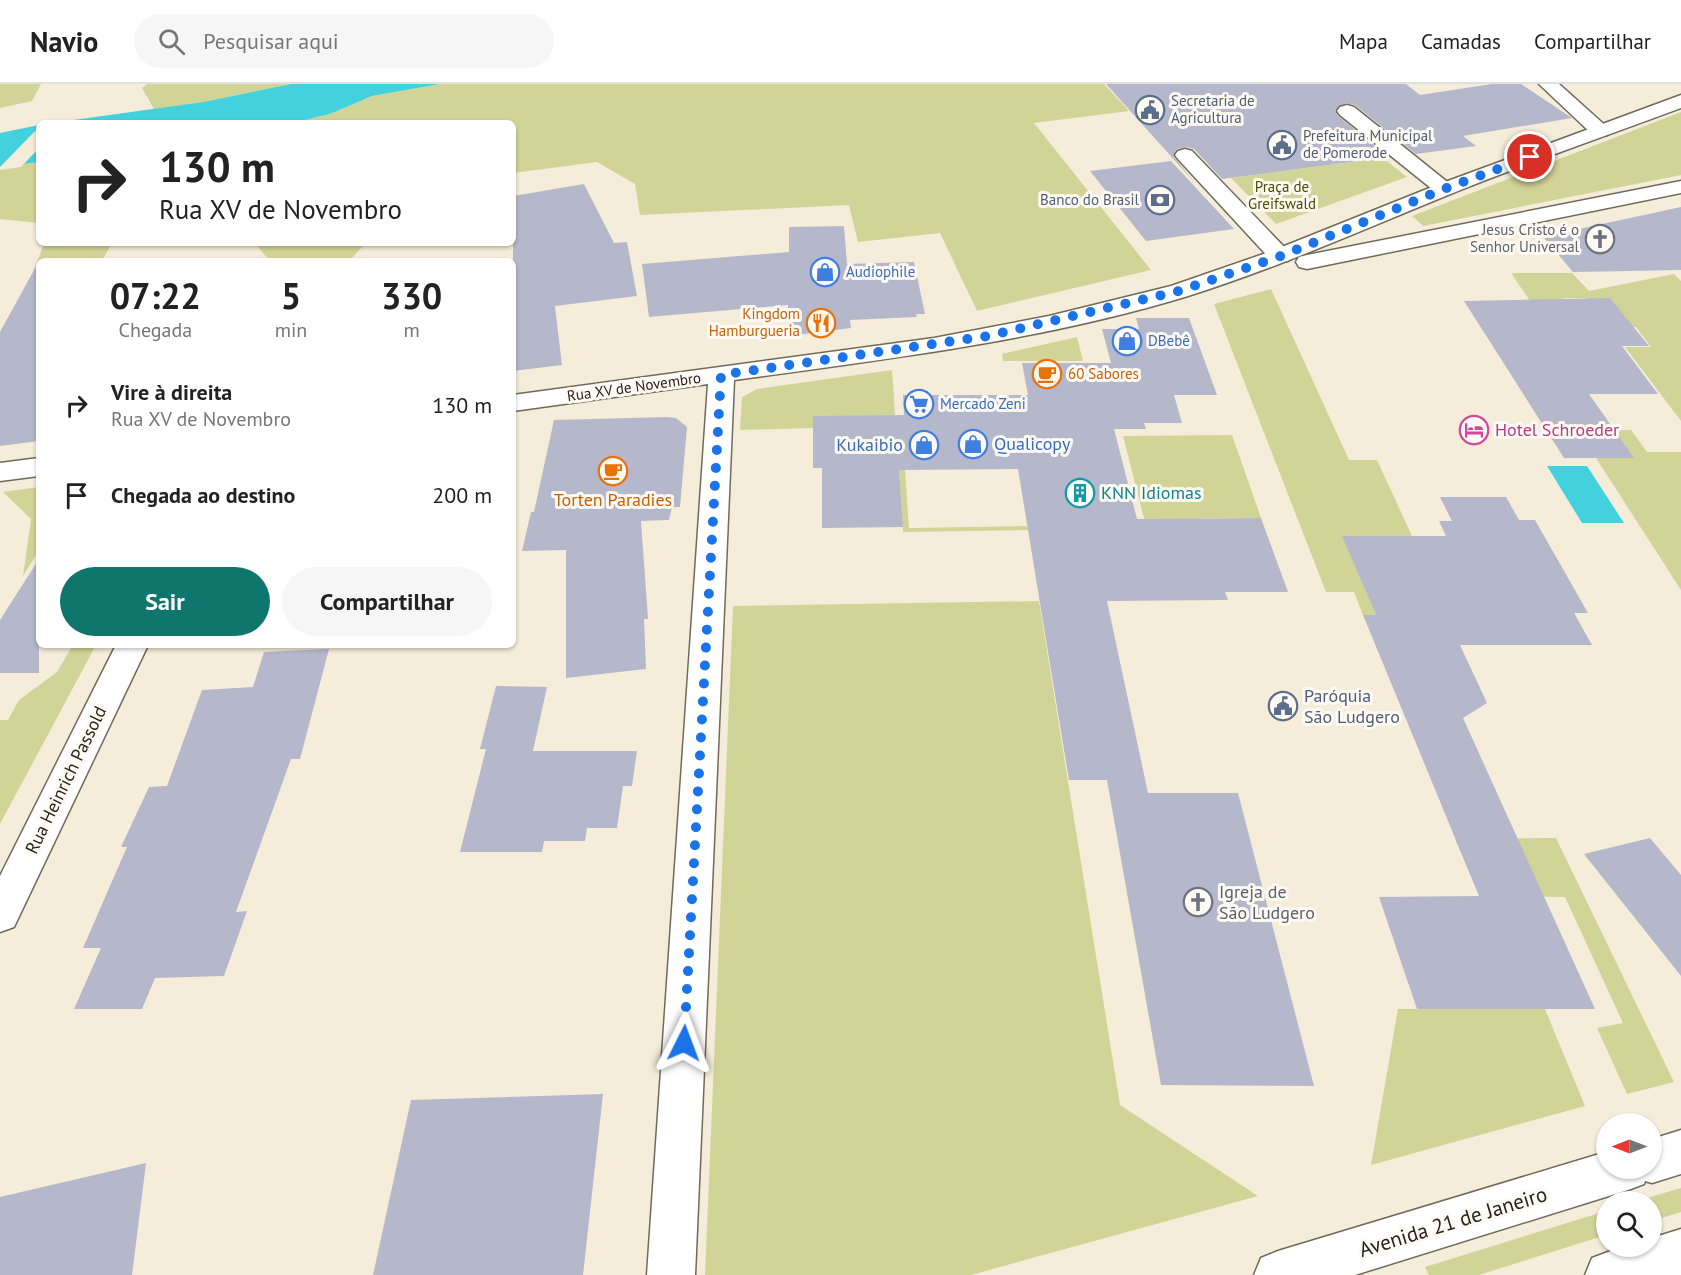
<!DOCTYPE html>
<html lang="pt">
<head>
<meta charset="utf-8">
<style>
  body { margin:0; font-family:"PT Sans",sans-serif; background:#f6f6f6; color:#222; height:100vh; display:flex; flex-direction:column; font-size:22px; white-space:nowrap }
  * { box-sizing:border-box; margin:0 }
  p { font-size:20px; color:#767676 }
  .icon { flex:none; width:33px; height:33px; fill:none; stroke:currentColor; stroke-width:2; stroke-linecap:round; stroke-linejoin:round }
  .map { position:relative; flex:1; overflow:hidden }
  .panel { position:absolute; left:36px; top:174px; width:480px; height:390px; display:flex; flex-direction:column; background:#fff; border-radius:9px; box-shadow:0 2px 4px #0004 }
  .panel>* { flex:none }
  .guide { position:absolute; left:36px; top:36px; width:480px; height:126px; border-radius:9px; box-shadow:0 2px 4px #0004; background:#fff; color:#222; overflow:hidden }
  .needle { width:39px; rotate:270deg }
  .tools { position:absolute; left:1596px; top:1029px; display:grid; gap:12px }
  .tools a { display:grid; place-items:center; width:66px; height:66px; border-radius:50%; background:#fff; box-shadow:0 2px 4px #0004; font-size:30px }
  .pin { position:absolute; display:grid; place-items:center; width:51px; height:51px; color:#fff; margin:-26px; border:3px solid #fff; border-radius:50%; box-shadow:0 2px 6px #0007 }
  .me { position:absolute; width:66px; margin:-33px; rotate:3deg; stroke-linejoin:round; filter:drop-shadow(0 0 4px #0008) }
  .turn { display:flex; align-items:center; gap:21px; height:126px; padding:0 24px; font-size:27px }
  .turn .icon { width:78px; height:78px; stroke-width:2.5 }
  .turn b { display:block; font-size:42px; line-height:51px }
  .eta { display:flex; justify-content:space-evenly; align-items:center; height:102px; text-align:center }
  .eta b { font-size:36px; font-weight:600; line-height:42px }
  .cta { display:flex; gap:12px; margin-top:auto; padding:12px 24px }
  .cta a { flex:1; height:69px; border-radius:36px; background:#0f766e; color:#fff; font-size:24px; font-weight:600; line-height:69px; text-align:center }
  .cta a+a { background:#f6f6f6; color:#222 }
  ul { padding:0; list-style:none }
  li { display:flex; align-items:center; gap:18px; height:90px; padding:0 24px }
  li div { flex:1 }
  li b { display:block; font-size:22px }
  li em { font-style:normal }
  header { display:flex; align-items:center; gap:36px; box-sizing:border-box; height:84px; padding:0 30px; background:#fff; border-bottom:2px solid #e0e0e0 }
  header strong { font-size:28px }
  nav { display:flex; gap:33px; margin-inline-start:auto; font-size:21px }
  .search { width:420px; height:54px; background:#f6f6f6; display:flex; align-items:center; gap:15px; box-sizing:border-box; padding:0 21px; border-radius:33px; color:#767676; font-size:22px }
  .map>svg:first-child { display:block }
  .green { fill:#d1d497 }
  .water { fill:#44d1de }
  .pier { fill:#f5edda }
  .building { fill:#b5b8ca }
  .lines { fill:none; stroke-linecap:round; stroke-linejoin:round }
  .street-casing { stroke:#716a5a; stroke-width:3 }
  .secondary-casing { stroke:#716a5a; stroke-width:3 }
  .primary-casing { stroke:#716a5a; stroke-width:3 }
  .street { fill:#fff; fill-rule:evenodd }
  .secondary { fill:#fff; fill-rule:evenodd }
  .primary { fill:#fff; fill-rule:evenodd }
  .route { stroke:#1a73e8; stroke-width:10; stroke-dasharray:0 18 }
  .labels { text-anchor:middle; stroke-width:6; stroke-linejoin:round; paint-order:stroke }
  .far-service-label { font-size:15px; fill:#4e5e75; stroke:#fefaf3; text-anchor:start }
  .far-park-label { font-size:15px; fill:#4c4c00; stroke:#fefaf3 }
  .far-worship-label { font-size:15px; fill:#5b616d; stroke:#fefaf3; text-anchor:end }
  .far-shop-label { font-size:15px; fill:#366cbe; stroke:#fefaf3; text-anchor:start }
  .far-food-label { font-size:15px; fill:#c56008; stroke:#fefaf3; text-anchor:end }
  .far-street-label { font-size:15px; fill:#26221c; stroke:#fefaf3 }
  .hotel-label { font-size:18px; fill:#b23c85; stroke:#fefaf3; text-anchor:start }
  .shop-label { font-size:18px; fill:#366cbe; stroke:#fefaf3; text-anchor:start }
  .culture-label { font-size:18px; fill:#0d838f; stroke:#fefaf3; text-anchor:start }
  .food-label { font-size:18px; fill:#c56008; stroke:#fefaf3 }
  .service-label { font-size:18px; fill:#4e5e75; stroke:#fefaf3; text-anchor:start }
  .street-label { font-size:18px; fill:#26221c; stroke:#fefaf3 }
  .worship-label { font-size:18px; fill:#5b616d; stroke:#fefaf3; text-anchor:start }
  .near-street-label { font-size:21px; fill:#26221c; stroke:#fefaf3 }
</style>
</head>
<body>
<header>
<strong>Navio</strong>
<div class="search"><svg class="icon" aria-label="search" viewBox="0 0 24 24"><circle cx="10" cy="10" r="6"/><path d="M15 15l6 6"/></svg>Pesquisar aqui</div>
<nav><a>Mapa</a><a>Camadas</a><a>Compartilhar</a></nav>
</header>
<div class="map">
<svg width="1681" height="1191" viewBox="0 0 1681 1191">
  <rect width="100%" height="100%" fill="#f5edda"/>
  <g class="green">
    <polygon points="0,0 41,0 32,17 0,24"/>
    <polygon points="147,0 291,0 203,18 154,25 142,4"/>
    <polygon points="440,0 1104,0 1129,27 1034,39 1151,186 977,227 940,149 858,158 849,121 640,131 635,100 597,78 513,89 513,39 292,39 330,30 372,12"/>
    <polygon points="1681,28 1681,91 1423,142 1412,132"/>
    <polygon points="1383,74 1407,93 1276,140 1231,94"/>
    <polygon points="39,78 39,139 0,135 0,83"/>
    <polygon points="44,159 112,159 102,177 39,177 29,200"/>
    <polygon points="260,159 366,159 349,177 270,177 258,163"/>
    <polygon points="1511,189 1572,189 1589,207 1674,190 1681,197 1681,337 1625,263 1651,263 1636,243 1608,243 1586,214 1566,214 1532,220"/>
    <polygon points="1271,205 1349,376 1377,376 1412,452 1343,453 1376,531 1363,531 1354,508 1326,508 1214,220"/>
    <polygon points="1077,253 1083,277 1003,277 1002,270"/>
    <polygon points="892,286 895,331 813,344 740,346 742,313 757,305"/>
    <polygon points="1578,346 1631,346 1647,368 1681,368 1681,506"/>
    <polygon points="1232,351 1261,434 1203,434 1147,446 1123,352"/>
    <polygon points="899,386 905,386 909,444 1027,442 1028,446 903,448"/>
    <polygon points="39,403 39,466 23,492 31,435 3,408"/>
    <polygon points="1039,517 1120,1021 1258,1112 971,1191 705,1191 733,522"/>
    <polygon points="73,561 96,561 0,740 0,636 8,636 19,616 57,588"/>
    <polygon points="1556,754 1674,998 1627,1010 1597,944 1623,939 1565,813 1480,812 1455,755"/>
    <polygon points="1398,925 1545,925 1585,1022 1371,1081"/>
    <polygon points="1681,1104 1681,1128 1652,1137 1652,1118 1637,1117"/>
    <polygon points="1606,1127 1606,1151 1479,1191 1429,1191 1425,1183"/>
  </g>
  <g class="water">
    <polygon points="291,0 440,0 372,12 330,30 292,39 52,39 203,18"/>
    <polygon points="39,41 39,78 0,83 0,49"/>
    <polygon points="1547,382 1587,382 1624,439 1582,439"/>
  </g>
  <polygon class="pier" points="39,43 39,64 21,83 0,86 0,83"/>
  <g class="building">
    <polygon points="1106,0 1406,0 1420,11 1492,0 1521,0 1572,34 1463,52 1476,62 1416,70 1355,21 1346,19 1335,26 1338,32 1389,73 1222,95 1194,65 1186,63 1177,65 1173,72 1195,99"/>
    <polygon points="1171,77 1234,145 1146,157 1090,87"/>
    <polygon points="584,100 614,159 627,158 637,212 555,222 562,281 513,287 513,112"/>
    <polygon points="1681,123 1681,186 1573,188 1540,149 1565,148"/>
    <polygon points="844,142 847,180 914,178 925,230 916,230 917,233 850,236 851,244 788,252 788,221 649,233 642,180 789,168 789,143"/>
    <polygon points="39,177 39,357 0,362 0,248"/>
    <polygon points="1610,214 1649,262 1622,262 1658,310 1589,310 1634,374 1564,374 1464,217"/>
    <polygon points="1136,234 1189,234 1217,311 1174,311 1182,339 1144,339 1146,345 1114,345 1137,435 1261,434 1288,508 1225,508 1228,516 1107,517 1148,709 1238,709 1314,1002 1161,1001 1107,696 1069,696 1018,385 899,386 903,443 822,444 822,384 813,384 813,332 904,331 903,311 1028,311 1022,279 1111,279 1102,245 1139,245"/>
    <polygon points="667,333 676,334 687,343 680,423 672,423 669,436 641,437 648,535 644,535 646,585 566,594 566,466 522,467 531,428 534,428 554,336"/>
    <polygon points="1440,413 1506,413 1519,436 1535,436 1588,529 1574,529 1592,561 1460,561 1487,619 1463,634 1595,925 1417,925 1379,813 1479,812 1363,531 1376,531 1342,452 1446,452 1439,437 1452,437"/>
    <polygon points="39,475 39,589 0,589 0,536"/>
    <polygon points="329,565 300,675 291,675 236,828 247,827 224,892 155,894 142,925 74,925 101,864 83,864 127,763 121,763 149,703 167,702 202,606 253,603 264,568"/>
    <polygon points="496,602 547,603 533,667 637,667 632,702 623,702 617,744 587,744 585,757 544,757 542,768 460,768 486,665 480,665"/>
    <polygon points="1650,754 1681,791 1681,892 1584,770"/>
    <polygon points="603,1010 583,1191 373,1191 411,1016"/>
    <polygon points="146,1079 132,1191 0,1191 0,1113"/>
  </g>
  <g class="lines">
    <g class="street-casing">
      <g id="street">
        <polygon points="1539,0 1559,0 1607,43 1610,47 1607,51 1593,51"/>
        <polygon points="1347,21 1354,23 1451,101 1455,105 1451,109 1437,109 1340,31 1337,27 1340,23"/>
        <polygon points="1185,65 1192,67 1288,167 1291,172 1288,177 1272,177 1178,75 1175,71 1178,67"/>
      </g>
    </g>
    <g class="secondary-casing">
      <g id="secondary">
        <path d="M1681 11V24C1603 53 1525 80 1448 111 1362 146 1277 184 1188 212 1041 257 886 275 734 296L695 1191H647L708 300 513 327V311L934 254 1049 232 1171 202 1272 167 1437 101Z"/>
        <polygon points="1681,97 1681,109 1307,185 1299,183 1296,178 1299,173 1307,171"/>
        <polygon points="1681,1046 1681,1090 1652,1099 1645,1097 1644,1100 1628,1106 1355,1191 1254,1191 1261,1174 1278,1167 1606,1068 1606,1084 1652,1084 1652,1055"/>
        <polygon points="1681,1145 1681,1191 1585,1191 1592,1174 1624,1162 1652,1162 1652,1154"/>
      </g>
    </g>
    <g class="primary-casing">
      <g id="primary">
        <polygon points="39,374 39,392 0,397 0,379"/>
        <polygon points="116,561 148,561 14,843 0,848 0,792"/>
      </g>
    </g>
    <use href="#street" class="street"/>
    <use href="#secondary" class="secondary"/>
    <use href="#primary" class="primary"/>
  </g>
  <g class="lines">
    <polyline class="route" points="684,959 721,291 988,252 1179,207 1281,172 1444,105 1530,73"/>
  </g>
  <defs>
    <g id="civic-ring" transform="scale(1.5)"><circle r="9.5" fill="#fefaf3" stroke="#5c6f8a" stroke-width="1.5"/><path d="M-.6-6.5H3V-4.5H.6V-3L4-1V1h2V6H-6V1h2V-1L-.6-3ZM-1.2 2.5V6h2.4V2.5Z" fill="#5c6f8a"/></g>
    <g id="bank-ring" transform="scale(1.5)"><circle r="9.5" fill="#fefaf3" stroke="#5c6f8a" stroke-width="1.5"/><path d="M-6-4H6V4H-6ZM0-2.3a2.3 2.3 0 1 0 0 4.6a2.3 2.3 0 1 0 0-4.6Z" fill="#5c6f8a"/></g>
    <g id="church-ring" transform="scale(1.5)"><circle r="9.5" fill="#fefaf3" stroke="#6b7280" stroke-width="1.5"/><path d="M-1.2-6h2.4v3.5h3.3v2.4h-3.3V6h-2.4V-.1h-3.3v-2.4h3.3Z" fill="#6b7280"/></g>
    <g id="shop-ring" transform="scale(1.5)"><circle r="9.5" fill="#fefaf3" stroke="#3f7fe0" stroke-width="1.5"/><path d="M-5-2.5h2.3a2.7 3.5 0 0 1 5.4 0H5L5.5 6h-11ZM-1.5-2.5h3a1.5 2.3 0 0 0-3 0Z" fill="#3f7fe0"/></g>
    <g id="restaurant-ring" transform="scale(1.5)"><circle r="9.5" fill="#fefaf3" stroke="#e8710a" stroke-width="1.5"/><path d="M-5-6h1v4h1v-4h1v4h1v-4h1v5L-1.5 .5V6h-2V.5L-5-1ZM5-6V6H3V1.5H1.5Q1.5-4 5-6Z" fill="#e8710a"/></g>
    <g id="cafe-ring" transform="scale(1.5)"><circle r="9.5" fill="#fefaf3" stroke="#e8710a" stroke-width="1.5"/><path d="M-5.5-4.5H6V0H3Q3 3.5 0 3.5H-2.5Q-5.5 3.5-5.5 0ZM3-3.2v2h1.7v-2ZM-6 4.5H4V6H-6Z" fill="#e8710a"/></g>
    <g id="supermarket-ring" transform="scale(1.5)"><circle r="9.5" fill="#fefaf3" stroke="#3f7fe0" stroke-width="1.5"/><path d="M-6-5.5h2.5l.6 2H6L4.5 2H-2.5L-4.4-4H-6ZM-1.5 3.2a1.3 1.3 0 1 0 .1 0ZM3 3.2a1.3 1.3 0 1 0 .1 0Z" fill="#3f7fe0"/></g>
    <g id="hotel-ring" transform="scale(1.5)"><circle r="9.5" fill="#fefaf3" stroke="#d1479c" stroke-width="1.5"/><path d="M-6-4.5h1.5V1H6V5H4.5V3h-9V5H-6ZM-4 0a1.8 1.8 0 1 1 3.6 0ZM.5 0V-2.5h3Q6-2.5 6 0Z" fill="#d1479c"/></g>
    <g id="building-ring" transform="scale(1.5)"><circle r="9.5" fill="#fefaf3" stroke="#0f9aa8" stroke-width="1.5"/><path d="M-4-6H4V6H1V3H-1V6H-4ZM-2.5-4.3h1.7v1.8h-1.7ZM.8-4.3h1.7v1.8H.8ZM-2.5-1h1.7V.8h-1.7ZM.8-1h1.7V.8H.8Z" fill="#0f9aa8"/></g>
  </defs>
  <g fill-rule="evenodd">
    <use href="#civic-ring" x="1150" y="26"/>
    <use href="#civic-ring" x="1282" y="61"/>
    <use href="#bank-ring" x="1160" y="116"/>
    <use href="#church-ring" x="1600" y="155"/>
    <use href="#shop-ring" x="825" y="188"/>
    <use href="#restaurant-ring" x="821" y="239"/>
    <use href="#shop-ring" x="1127" y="257"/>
    <use href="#cafe-ring" x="1047" y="290"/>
    <use href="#supermarket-ring" x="919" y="320"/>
    <use href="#hotel-ring" x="1474" y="346"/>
    <use href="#shop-ring" x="973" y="360"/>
    <use href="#shop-ring" x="924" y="361"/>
    <use href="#cafe-ring" x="613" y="387"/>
    <use href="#building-ring" x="1080" y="409"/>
    <use href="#civic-ring" x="1283" y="622"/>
    <use href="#church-ring" x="1198" y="818"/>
  </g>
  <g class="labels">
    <g class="far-service-label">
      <text x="1171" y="22">Secretaria de<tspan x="1171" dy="17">Agricultura</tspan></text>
      <text x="1303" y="57">Prefeitura Municipal<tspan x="1303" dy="17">de Pomerode</tspan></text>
      <text x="1139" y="121" text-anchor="end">Banco do Brasil</text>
    </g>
    <g class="far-park-label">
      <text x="1282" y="108">Praça de<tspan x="1282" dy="17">Greifswald</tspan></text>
    </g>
    <g class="far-worship-label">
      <text x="1579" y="151">Jesus Cristo é o<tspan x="1579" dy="17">Senhor Universal</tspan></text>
    </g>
    <g class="far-shop-label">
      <text x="846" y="193">Audiophile</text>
      <text x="1148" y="262">DBebê</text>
      <text x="940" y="325">Mercado Zeni</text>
    </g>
    <g class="far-food-label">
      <text x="800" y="235">Kingdom<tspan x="800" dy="17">Hamburgueria</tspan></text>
      <text x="1068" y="295" text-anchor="start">60 Sabores</text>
    </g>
    <g class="far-street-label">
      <text transform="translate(634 303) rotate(-8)" y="5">Rua XV de Novembro</text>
    </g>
    <g class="hotel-label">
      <text x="1495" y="352">Hotel Schroeder</text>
    </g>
    <g class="shop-label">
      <text x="994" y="366">Qualicopy</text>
      <text x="903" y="367" text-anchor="end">Kukaibio</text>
    </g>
    <g class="culture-label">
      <text x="1101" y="415">KNN Idiomas</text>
    </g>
    <g class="food-label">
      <text x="613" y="422">Torten Paradies</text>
    </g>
    <g class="service-label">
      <text x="1304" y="618">Paróquia<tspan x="1304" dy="21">São Ludgero</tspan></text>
    </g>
    <g class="street-label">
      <text transform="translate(66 696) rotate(-64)" y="6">Rua Heinrich Passold</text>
    </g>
    <g class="worship-label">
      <text x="1219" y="814">Igreja de<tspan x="1219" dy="21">São Ludgero</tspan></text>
    </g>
    <g class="near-street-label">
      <text transform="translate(1453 1138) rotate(-17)" y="7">Avenida 21 de Janeiro</text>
    </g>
  </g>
</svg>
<div class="tools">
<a><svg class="needle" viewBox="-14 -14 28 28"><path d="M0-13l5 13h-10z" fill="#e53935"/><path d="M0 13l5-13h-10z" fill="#767676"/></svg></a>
<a><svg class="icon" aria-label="search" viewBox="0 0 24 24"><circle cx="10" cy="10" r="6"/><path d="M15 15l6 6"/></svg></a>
</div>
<div class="pin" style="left:1530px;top:73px;background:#d93025"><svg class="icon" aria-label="arrive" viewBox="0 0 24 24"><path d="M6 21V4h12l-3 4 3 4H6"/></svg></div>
<svg class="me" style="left:684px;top:959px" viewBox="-20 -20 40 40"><path d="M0-17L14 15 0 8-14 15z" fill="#1a73e8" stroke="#fff" stroke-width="4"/></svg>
<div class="guide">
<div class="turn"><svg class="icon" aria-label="right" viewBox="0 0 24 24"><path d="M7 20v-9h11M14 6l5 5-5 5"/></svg><div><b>130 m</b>Rua XV de Novembro</div></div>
</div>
<section class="panel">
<div class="eta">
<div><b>07:22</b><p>Chegada</p></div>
<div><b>5</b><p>min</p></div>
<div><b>330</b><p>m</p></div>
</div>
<ul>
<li><svg class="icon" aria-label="right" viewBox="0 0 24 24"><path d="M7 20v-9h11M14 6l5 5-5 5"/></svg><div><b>Vire à direita</b><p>Rua XV de Novembro</p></div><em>130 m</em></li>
<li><svg class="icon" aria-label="arrive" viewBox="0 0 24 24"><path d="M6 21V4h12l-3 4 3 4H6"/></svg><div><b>Chegada ao destino</b></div><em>200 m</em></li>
</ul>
<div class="cta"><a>Sair</a><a>Compartilhar</a></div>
</section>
</div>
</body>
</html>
